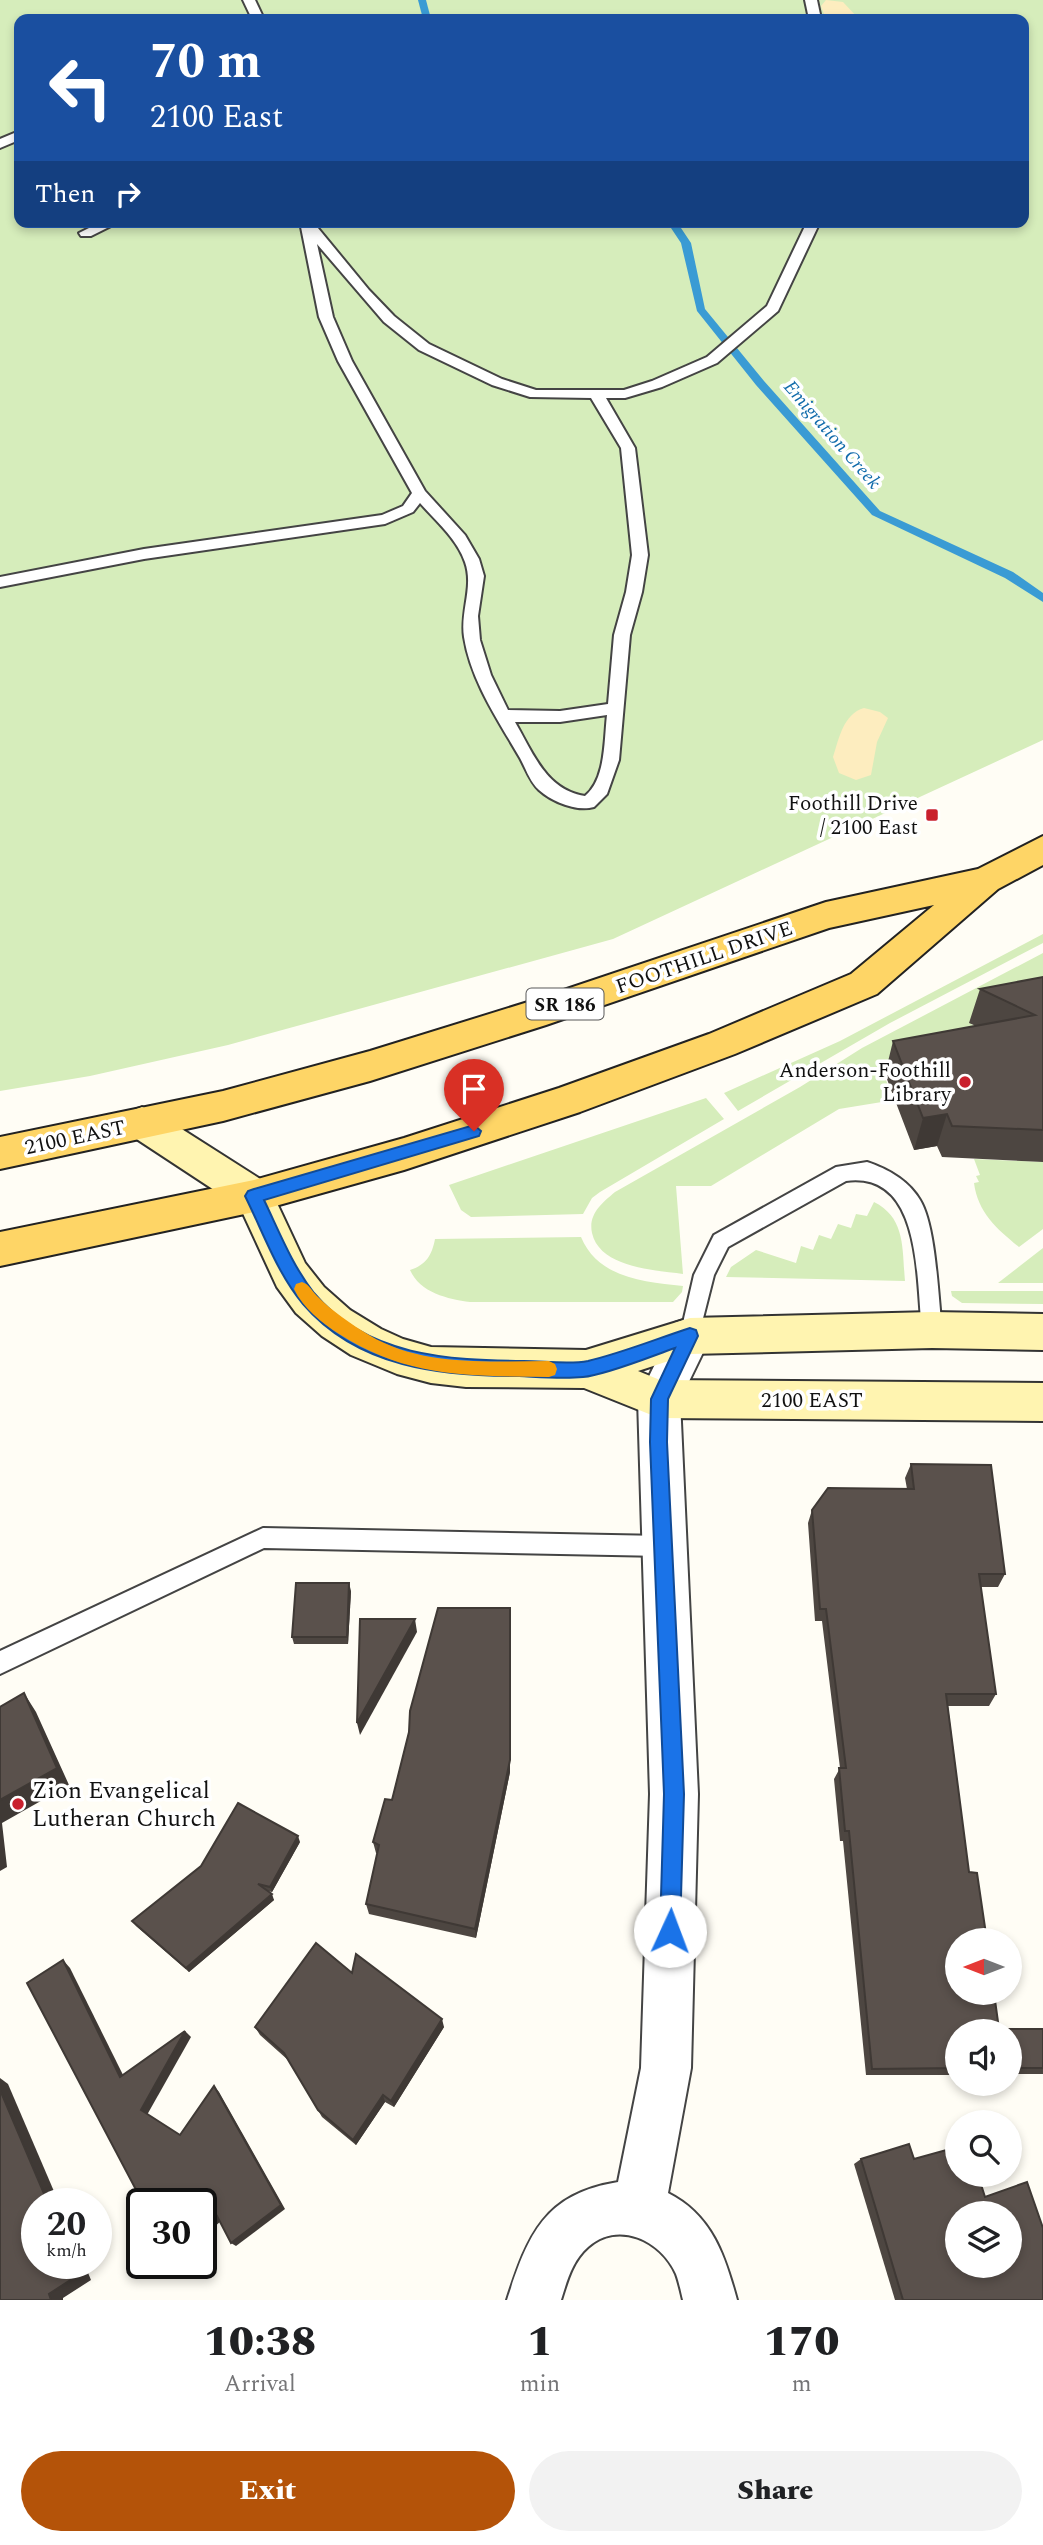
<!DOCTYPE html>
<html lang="en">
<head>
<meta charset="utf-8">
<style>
  body { margin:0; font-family:Spectral,serif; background:#f2f2f2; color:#202124; height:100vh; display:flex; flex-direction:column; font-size:26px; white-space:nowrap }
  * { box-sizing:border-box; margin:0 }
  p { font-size:23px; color:#757577 }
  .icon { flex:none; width:38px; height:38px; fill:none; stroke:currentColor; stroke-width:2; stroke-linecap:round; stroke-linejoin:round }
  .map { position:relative; height:2300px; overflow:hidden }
  .panel { display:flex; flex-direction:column; background:#fff; flex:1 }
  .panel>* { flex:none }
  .top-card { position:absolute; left:14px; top:14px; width:1015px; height:214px; border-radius:14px; box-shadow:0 4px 10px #0003; background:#1a4fa0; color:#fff; overflow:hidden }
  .needle { width:46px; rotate:270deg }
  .buttons { position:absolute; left:945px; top:1928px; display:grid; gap:14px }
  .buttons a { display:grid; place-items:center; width:77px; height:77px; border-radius:50%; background:#fff; box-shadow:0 4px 10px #0003; font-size:35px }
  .speed { position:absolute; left:21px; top:2188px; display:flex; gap:14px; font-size:35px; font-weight:700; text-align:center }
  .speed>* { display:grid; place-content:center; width:91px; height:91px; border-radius:50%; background:#fff; box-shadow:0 4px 10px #0003; line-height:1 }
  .speed small { font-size:18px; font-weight:400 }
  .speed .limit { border:4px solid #111; border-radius:10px; background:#fff; color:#111 }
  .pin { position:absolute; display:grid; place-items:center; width:60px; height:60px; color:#fff; margin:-72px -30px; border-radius:50% 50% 50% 0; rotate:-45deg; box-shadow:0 0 7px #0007 }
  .pin .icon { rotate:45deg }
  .me { position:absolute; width:77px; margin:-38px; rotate:2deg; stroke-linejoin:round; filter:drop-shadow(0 0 5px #0008) }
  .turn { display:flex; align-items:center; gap:24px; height:147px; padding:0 21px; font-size:32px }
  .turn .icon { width:91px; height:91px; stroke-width:2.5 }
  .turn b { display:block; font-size:49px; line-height:60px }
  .then { display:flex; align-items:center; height:66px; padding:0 21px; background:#0003; gap:14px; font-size:26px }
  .eta { display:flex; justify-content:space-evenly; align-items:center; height:119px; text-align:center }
  .eta b { font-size:42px; font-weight:800; line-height:49px }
  .cta { display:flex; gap:14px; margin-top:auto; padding:14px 21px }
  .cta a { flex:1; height:80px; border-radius:42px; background:#b45309; color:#fff; font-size:28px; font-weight:800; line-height:80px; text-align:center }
  .cta a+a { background:#f2f2f2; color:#202124 }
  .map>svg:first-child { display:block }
  .green { fill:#d6edbb; fill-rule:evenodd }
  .sand { fill:#fdedbf }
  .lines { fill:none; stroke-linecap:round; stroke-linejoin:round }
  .stream { fill:#3a9bd4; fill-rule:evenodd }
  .lane-casing { stroke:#444; stroke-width:4 }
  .street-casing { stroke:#444; stroke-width:4 }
  .secondary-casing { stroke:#333; stroke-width:4 }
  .primary-casing { stroke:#222; stroke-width:4 }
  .lane { fill:#fff; fill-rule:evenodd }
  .street { fill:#fff; fill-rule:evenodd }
  .secondary { fill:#fff4b0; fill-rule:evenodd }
  .primary { fill:#fed566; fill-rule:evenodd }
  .wall { fill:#4d4641 }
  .shaded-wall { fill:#3f3935 }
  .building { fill:#5a514c; stroke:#3f3935; stroke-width:2; fill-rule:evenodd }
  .route { fill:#1a73e8; stroke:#114b97; stroke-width:2 }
  .slow { fill:#f59e0b }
  .poi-dot { fill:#c9202d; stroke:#fff; stroke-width:2.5 }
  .labels { text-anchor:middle; stroke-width:7; stroke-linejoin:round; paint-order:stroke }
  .far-water-label { font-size:19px; font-style:italic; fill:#126cab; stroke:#fff }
  .shield { fill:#fff; stroke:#585858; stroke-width:2 }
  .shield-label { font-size:19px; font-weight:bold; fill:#111 }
  .poi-label { font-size:21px; fill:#111; stroke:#fff; text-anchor:end }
  .street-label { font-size:21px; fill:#111; stroke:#fff }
  .near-poi-label { font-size:24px; fill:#111; stroke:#fff; text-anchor:start }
</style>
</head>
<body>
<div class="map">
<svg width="1043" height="2300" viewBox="0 0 1043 2300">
  <rect width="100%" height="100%" fill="#fffdf5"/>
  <g class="green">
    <path d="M0 0H1043V740L613 939 228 1045 90 1076 0 1091ZM19 19H1024V222H19Z"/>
    <polygon points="1043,934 1043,943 890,1023 738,1111 724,1093 840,1041"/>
    <path d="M1043 953V1008L971 1024 981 1029 959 1060 883 1074 891 1091 888 1092V1101L839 1109 711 1186H676L683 1274C655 1270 600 1268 592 1233 588 1214 602 1203 615 1192L800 1087 862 1048Z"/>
    <polygon points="706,1098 724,1119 600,1192 592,1198 583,1214 471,1217 461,1210 449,1185"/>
    <path d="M974 1159 1043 1162V1229L1019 1247C997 1229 978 1213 974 1183L979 1182 976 1176 980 1175Z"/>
    <path d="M874 1202C906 1218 902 1249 905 1281L726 1277 731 1267 756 1250 796 1263 801 1246 813 1250 819 1235 831 1239 838 1224 851 1228 856 1214 867 1216Z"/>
    <path d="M581 1237C598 1278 644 1282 683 1286L682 1292 673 1302H470C448 1299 420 1293 410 1270 426 1265 432 1255 435 1239Z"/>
    <polygon points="1043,1248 1043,1283 998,1283"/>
    <polygon points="951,1291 1043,1291 1043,1304 962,1303 952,1296"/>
  </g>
  <g class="sand">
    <polygon points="826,0 843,2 859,19 826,19 821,6"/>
    <path d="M864 708 880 712 888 718 877 742 871 775 856 780 839 773 833 757C839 739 843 714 864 708Z"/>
  </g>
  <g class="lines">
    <g class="stream">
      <polygon points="418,0 426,0 431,19 423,19"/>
      <polygon points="667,222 677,222 691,243 705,309 764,381 880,511 1013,572 1043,593 1043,602 1005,578 872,515 756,385 697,311 681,243"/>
    </g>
    <g class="lane-casing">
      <g id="lane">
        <polygon points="243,0 255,0 264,19 252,19"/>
        <polygon points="805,0 817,0 821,19 809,19"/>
        <polygon points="19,131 19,140 0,148 0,139"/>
        <polygon points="101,222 119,222 91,236 81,236 79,233"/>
        <path d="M300 222H313L369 290 394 316 429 344 502 379 536 390H624L652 381 707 357 767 306 807 222H820L778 311 717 363 662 387 625 398H606L635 448 648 555 642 592 630 635 619 760 607 794 594 807C577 812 552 802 539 790 530 782 526 769 520 758 498 720 471 681 464 637 460 611 474 587 465 562 457 539 436 521 420 503L413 512 385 524 144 559 0 587V577L144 549 382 515 403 506 412 493 338 361 319 317ZM317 244 384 322 419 350 492 385 530 397 591 398 621 448 632 555 626 592 614 635 608 704 560 711 508 710 491 675 480 640 478 616 484 576 479 559 465 535 425 491 352 361 333 317ZM607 715C604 740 606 779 585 796 546 790 533 753 515 722H560Z"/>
        <path d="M867 1162C888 1169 908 1180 920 1200 936 1226 938 1297 942 1330L939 1336 932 1339 925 1336 922 1330C916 1278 922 1171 846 1181L728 1247 714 1275 697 1342 690 1345 683 1342 680 1336 694 1275 714 1235 836 1167Z"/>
        <polygon points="263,1528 663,1536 671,1539 674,1546 671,1553 663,1556 264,1548 0,1674 0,1651"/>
      </g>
    </g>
    <g class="street-casing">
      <path id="street" d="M690 1318 705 1323 711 1336 680 1400 698 1794 691 2068 668 2193C712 2215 725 2256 737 2300H683C681 2292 679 2282 676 2274 661 2240 618 2220 588 2247 572 2261 567 2281 561 2300H507C528 2235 544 2194 618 2182L641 2068 650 1794 638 1399 675 1323Z"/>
    </g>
    <g class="secondary-casing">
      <polygon id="secondary" points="142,1107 155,1112 268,1184 305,1263 324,1287 350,1310 381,1329 403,1339 431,1347 586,1350 690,1318 932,1312 1043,1314 1043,1350 932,1348 690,1354 638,1371 660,1380 1043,1383 1043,1421 659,1418 584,1388 466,1387 431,1383 397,1374 351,1355 322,1336 296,1313 277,1287 240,1207 129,1134 123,1123 129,1112"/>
    </g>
    <g class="primary-casing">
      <polygon id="primary" points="1043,836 1043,865 998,889 877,994 735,1054 580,1112 404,1170 254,1212 0,1266 0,1232 254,1180 404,1138 559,1088 709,1034 851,974 934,905 829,928 546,1025 370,1081 223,1121 0,1169 0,1137 223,1091 370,1051 528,1002 826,902 978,869"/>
    </g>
    <use href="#lane" class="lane"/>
    <use href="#street" class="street"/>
    <use href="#secondary" class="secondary"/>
    <use href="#primary" class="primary"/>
  </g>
  <g class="wall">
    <polygon points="1043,977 1043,1162 942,1157 937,1146 914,1150 885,1074 893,1041 976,1026 969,1023 980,989"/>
    <polygon points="911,1464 1005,1574 998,1587 981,1587 996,1694 989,1706 948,1706 969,1872 999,2029 1043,2029 1043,2074 1010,2074 1010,2032 957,2032 957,2075 866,2075 843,1841 840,1841 834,1779 840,1768 822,1621 815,1621 808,1523 812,1510 907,1489 905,1478"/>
    <polygon points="351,1591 348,1644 294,1644 292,1637"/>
    <polygon points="510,1772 476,1938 369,1914 366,1904 378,1853 376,1853 373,1842 392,1800"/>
    <polygon points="300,1842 272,1892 267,1891 274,1900 189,1972 136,1926 132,1921"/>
    <polygon points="352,1973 444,2027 394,2107 385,2102 356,2145 322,2117 288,2060 260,2035 255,2027"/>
    <polygon points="861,2159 914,2159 985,2197 1043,2300 895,2300 854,2164"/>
  </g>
  <g class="shaded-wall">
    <polygon points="947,1114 937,1146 914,1150 923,1118"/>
    <polygon points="349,1583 351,1591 348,1644 347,1637"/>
    <polygon points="510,1608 510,1772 476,1938 475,1929"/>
    <polygon points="415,1619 417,1632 360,1735 357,1723"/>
    <polygon points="24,1693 36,1712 69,1785 2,1823 7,1867 0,1871 0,1800"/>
    <polygon points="298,1836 300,1842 272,1892 270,1887"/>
    <polygon points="272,1894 274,1900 189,1972 186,1968"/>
    <polygon points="63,1960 70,1968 127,2083 120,2077"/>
    <polygon points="442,2019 444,2027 394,2107 391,2101"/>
    <polygon points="185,2031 191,2037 147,2115 141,2110"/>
    <polygon points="0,2078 8,2084 59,2203 48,2203 0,2090"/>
    <polygon points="214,2086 219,2092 285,2209 236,2246 231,2243"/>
    <polygon points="383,2095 385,2102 356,2145 353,2140"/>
    <polygon points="217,2216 222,2220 212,2229 206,2225"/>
    <polygon points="73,2263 84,2263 91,2280 63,2298 63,2300 51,2300 49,2294"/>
  </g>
  <g class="building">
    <polygon points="1043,977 1043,1130 952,1126 947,1114 923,1118 893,1041 1035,1015 980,989"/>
    <polygon points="911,1464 991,1465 1005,1574 979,1574 996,1694 946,1694 969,1872 977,1873 987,1941 957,1941 957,1993 994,1993 999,2029 1043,2029 1043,2068 1010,2068 1010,2032 957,2032 957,2068 872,2069 849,1831 845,1831 839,1768 846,1768 826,1609 820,1609 812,1510 828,1488 914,1489"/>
    <polygon points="296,1583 349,1583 347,1637 292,1637"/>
    <polygon points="438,1608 510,1608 510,1760 475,1929 366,1904 379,1845 373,1842 385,1799 392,1800 409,1732 410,1711"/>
    <polygon points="360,1619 415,1619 357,1723"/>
    <polygon points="24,1693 57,1768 0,1800 0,1707"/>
    <polygon points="238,1803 298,1836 270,1887 258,1884 272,1894 186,1968 132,1921 201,1866"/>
    <polygon points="316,1943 352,1973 356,1954 442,2019 391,2101 383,2095 353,2140 318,2110 284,2053 255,2027"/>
    <polygon points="63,1960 120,2077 185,2031 141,2110 180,2135 214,2086 281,2205 231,2243 217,2216 206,2225 201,2216 201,2203 143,2203 27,1983"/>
    <polygon points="0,2090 48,2203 37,2203 37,2263 73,2263 78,2275 49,2294 51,2300 0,2300"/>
    <path d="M909 2144 914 2159 957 2147V2175H978L985 2197 1027 2182 1043 2228V2300H903L861 2159ZM957 2214H1010V2266H957Z"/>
  </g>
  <path class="route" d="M474 1125 481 1131 479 1136 264 1200C279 1231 292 1265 314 1293 367 1357 449 1360 524 1361 544 1361 569 1365 588 1361 622 1353 656 1339 690 1328L696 1330 698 1336 668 1399 667 1442 684 1794 680 1931 677 1938 670 1941 663 1938 660 1931 664 1794 650 1442 651 1399 675 1348C652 1356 606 1375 583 1377 562 1379 540 1377 519 1376 441 1376 358 1368 303 1304 277 1273 263 1232 245 1196L248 1191 254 1189Z"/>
  <path class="slow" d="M302 1282C310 1285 311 1290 317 1296 332 1311 351 1324 369 1335 422 1367 489 1361 549 1361L555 1364 557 1369 555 1375 549 1377C471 1376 407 1378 339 1334 322 1323 303 1308 294 1289L296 1284Z"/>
  <g class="poi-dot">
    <rect x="925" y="808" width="14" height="14" rx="3.5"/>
    <circle cx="965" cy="1082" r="7"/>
    <circle cx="18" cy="1804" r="7"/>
  </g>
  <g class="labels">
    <g class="far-water-label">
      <text transform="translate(833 434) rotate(49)" y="7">Emigration Creek</text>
    </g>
    <rect class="shield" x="526.5" y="988.5" width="77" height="31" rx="5"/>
    <g class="shield-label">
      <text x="565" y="1011">SR 186</text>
    </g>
    <g class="poi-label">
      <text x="918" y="810">Foothill Drive<tspan x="918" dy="24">/ 2100 East</tspan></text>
      <text x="951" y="1077">Anderson-Foothill<tspan x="951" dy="24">Library</tspan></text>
    </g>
    <g class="street-label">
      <text transform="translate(704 957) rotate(-19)" y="7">FOOTHILL DRIVE</text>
      <text transform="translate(75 1137) rotate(-12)" y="7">2100 EAST</text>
      <text x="812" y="1407">2100 EAST</text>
    </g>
    <g class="near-poi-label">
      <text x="32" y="1798">Zion Evangelical<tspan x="32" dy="28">Lutheran Church</tspan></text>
    </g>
  </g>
</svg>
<div class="buttons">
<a><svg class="needle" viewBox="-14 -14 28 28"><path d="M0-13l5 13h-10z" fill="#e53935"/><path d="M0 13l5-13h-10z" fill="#757577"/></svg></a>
<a><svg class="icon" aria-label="sound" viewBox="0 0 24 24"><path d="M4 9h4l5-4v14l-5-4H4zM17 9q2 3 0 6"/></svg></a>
<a><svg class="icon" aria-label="search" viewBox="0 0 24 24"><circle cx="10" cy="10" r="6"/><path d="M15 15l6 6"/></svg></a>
<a><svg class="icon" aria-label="layers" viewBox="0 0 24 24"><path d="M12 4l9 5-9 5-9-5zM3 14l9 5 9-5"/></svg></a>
</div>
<div class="speed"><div>20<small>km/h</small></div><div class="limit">30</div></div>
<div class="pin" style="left:474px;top:1131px;background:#d93025"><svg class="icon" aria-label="arrive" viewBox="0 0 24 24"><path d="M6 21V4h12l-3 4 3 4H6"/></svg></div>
<svg class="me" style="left:670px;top:1931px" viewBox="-20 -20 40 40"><circle r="19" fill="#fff"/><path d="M0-13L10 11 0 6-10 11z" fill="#1a73e8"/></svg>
<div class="top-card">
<div class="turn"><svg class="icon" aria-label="left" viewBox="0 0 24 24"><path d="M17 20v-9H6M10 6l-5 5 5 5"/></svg><div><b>70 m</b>2100 East</div></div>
<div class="then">Then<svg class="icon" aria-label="right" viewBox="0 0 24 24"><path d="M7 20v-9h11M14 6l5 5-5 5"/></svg></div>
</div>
</div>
<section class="panel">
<div class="eta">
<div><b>10:38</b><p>Arrival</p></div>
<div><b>1</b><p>min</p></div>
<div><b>170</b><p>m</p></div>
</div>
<div class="cta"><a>Exit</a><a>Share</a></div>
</section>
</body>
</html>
